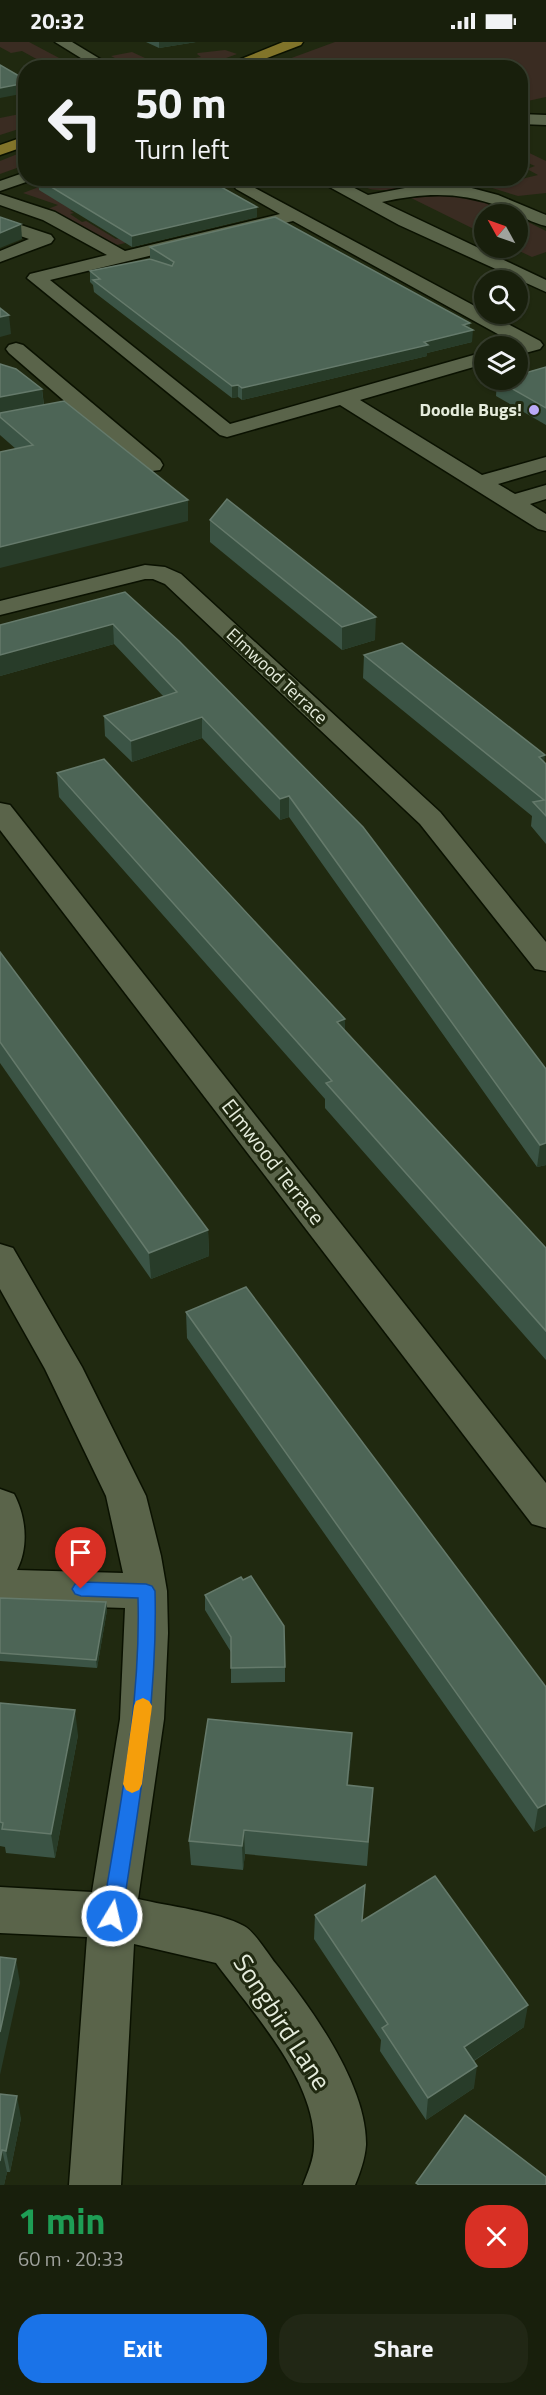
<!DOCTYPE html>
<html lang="en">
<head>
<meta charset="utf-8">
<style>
  body { margin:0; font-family:"Titillium Web",sans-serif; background:#212715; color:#f1f3f6; height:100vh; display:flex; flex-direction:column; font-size:22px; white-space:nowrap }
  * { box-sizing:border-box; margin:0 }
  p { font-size:20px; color:#9fa29d }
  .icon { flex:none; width:33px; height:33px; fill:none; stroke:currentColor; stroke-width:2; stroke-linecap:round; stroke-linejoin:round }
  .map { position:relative; height:2143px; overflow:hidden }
  .side { display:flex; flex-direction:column; background:#181f0c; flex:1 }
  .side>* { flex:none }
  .banner { position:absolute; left:18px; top:18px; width:510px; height:126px; border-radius:24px; box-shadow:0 2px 4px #0004,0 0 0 2px #363d2d; background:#181f0c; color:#f1f3f6; overflow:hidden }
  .needle { width:39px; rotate:310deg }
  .controls { position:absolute; left:474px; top:162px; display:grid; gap:12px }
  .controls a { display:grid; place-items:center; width:54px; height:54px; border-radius:50%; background:#181f0c; box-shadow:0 2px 4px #0004,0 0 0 2px #363d2d; font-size:30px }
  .pin { position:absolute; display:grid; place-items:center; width:51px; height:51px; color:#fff; margin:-62px -26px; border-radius:50% 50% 50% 0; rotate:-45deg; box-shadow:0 0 6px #0007 }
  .pin .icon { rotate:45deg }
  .me { position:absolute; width:66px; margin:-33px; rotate:9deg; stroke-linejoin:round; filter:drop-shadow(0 0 4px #0008) }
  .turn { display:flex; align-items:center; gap:21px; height:126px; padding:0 18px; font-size:27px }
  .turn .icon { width:78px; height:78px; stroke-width:2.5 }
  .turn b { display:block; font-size:42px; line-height:51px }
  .round { display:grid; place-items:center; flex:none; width:63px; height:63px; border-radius:24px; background:#212715 }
  .overview { display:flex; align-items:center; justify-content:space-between; height:102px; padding:0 18px }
  h1 { font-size:36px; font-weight:700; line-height:45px; color:#1e9e55 }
  .button { display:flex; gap:12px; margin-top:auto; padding:12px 18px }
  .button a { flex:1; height:69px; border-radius:24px; background:#1a73e8; color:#fff; font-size:24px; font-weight:700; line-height:69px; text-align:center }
  .button a+a { background:#212715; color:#f1f3f6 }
  .status { display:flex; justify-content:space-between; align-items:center; height:42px; padding:0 30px; background:#181f0c; direction:ltr }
  .status svg { height:16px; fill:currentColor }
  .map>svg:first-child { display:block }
  .green { fill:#3a2c22; fill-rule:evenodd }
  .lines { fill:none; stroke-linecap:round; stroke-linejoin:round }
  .minor-casing { stroke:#0a1100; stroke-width:3 }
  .major-casing { stroke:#0a1100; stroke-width:3 }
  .path { stroke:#7b836e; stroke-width:1.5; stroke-dasharray:1.5 2; stroke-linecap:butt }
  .minor { fill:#5a644a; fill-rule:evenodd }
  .major { fill:#81742a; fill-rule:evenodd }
  .wall { fill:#3b5445 }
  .shaded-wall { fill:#283c29 }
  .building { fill:#4d6556; stroke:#657a6b; stroke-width:1.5 }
  .route { fill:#1a73e8; stroke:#114b97; stroke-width:1.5 }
  .slow { fill:#f59e0b }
  .poi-dot { fill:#bbaaf6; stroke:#202910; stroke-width:2 }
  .labels { text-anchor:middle; stroke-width:6; stroke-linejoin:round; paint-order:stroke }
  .far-poi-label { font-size:18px; font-weight:bold; fill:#e5ecdc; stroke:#202910; text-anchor:end }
  .far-street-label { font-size:18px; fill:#e5ecdc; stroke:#202910 }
  .street-label { font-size:21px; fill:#e5ecdc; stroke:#202910 }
  .near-street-label { font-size:26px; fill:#e5ecdc; stroke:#202910 }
</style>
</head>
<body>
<div class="status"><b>20:32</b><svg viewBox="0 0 49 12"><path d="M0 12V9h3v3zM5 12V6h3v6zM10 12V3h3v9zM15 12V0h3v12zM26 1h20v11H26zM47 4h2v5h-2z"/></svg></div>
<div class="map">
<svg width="546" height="2143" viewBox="0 0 546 2143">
  <rect width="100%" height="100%" fill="#202910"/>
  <g class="green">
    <polygon points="0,0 29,0 76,25 51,25 22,9 11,11 0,5"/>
    <polygon points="335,0 546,0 546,55 523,60 525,62 521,63 520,26 267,25"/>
    <polygon points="225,8 237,12 199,26 132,25 111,14 132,10 158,22 201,15 197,12 198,11"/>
    <polygon points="25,71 25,85 0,93 0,76"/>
    <polygon points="521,107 546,119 546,151 518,154 489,145 538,133 527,127 535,124 521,118"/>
    <polygon points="25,109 25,123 0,132 0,119"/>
    <path d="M416 136C425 141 434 134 441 139 432 146 383 150 370 147 363 145 355 140 348 137Z"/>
    <path d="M60 137 253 170 117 203 48 167 58 163 23 151ZM112 160 124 195 116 197 86 179 82 180 70 172 74 171 70 169Z"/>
    <polygon points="403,152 447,152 477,156 512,172 484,172 484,192"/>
    <polygon points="518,175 546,189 546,210 532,215 513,206 518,206"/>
  </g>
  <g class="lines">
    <g class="minor-casing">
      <g id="minor">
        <polygon points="55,0 72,0 115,26 97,26"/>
        <polygon points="520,72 546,73 546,83 520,82"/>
        <polygon points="26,130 26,136 33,136 32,138 0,149 0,139"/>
        <path d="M313 136H335L368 153 426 142 464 144 498 153 546 173V184C529 180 514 170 498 164 458 149 422 151 382 160L546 238V250L399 183Z"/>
        <polygon points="242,139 484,269 484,272 489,272 540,299 543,303 540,307 518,313 518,304 510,304 516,302 293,179 50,238 230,382 484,310 484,322 360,358 482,433 546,415 546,428 498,442 515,452 546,443 546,457 530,462 546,472 546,489 538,487 340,363 234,393 227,395 220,393 27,236 30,232 107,213 43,178 0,163 0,152 55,170 125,209 280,172 236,147 234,144 236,141"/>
        <polygon points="0,176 51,193 54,197 51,201 0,220 0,209 29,197 0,187"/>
        <polygon points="16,301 23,303 160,418 163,423 160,428 152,429 144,428 9,311 6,307 9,303"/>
        <polygon points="145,523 165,525 181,532 440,770 546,900 546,929 535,927 420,782 165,542 153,537 145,537 0,573 0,559"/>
        <polygon points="0,761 10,763 546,1441 546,1486 532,1482 0,788"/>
        <path d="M0 1202 13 1206 82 1325 146 1454 161 1514 167 1549 168 1591 164 1677 138 1857C167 1864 219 1870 244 1884 254 1889 268 1912 276 1922 312 1967 367 2043 366 2103 365 2117 360 2131 355 2143H303C308 2130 314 2117 314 2104 317 2039 252 1970 216 1921L134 1902 121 2143H69L87 1895 0 1891V1845L92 1850 120 1677 125 1566 0 1562V1447L14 1452C26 1474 29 1505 17 1528L123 1531 106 1454 45 1327 0 1247Z"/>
      </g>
    </g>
    <g class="major-casing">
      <g id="major">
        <polygon points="283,0 303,0 301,3 241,26 219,26"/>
        <polygon points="26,94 26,104 0,113 0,103"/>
      </g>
    </g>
    <polyline class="path" points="143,20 152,19"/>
    <use href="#minor" class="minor"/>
    <use href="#major" class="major"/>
  </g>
  <g class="wall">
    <polygon points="146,0 196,0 159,6"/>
    <polygon points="38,137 257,165 257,175 132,205 39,148"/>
    <polygon points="150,205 470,281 469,286 472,300 427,311 427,314 242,358 238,355 232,356 94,250 93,243 90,240 90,229 155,219 150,216"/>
    <polygon points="0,322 42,347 44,363 188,458 188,479 16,407 0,393"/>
    <polygon points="546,325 546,383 496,354 497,338"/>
    <polygon points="210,478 375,598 342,608 210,500"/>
    <polygon points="125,550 546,1027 546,1123 537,1125 289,775 280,778 202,696 132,720 105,694 104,674 163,654 114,602 0,634 0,583"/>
    <polygon points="364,613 544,720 546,722 546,802 531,784 532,774 363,636"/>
    <polygon points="57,731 345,977 345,989 546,1206 546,1318 325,1066 325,1057 59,755"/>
    <polygon points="0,910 208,1188 209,1214 151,1237 0,1021"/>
    <polygon points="186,1270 546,1645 546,1784 534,1790 187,1296"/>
    <polygon points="205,1553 285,1625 285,1640 231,1641 231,1610 205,1568"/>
    <polygon points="0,1556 106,1560 107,1568 97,1626 0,1619"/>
    <polygon points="0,1661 78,1693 55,1816 6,1811 5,1805 0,1804"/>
    <polygon points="352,1691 348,1743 373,1746 367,1824 245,1812 243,1828 191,1823 189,1799"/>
    <polygon points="315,1873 362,1878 524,1985 474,2019 474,2046 426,2078 380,2009 381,1998 314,1897"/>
    <polygon points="0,2052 21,2076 10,2130 7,2130 4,2143 0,2143"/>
  </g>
  <g class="shaded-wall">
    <polygon points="159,0 196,0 159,6"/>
    <polygon points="26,41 26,51 0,56 0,46"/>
    <polygon points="257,165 257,175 132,205 132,194"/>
    <polygon points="21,182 22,197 0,206 0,191"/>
    <polygon points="9,273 11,292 0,295 0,275"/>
    <polygon points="470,281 469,289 473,288 472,300 427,311 427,314 242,358 242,346 424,300 463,283"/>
    <polygon points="238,343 238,355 232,356 232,344"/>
    <polygon points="42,347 44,366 0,375 0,355"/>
    <polygon points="188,458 188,479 0,526 0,505"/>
    <polygon points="376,575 375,598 342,608 342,585"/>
    <polygon points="113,582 114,602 0,634 0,613"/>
    <polygon points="202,675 202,696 132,720 131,699"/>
    <polygon points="545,713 542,737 539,715"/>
    <polygon points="289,754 289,775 280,778 280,757"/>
    <polygon points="345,977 345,1002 337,980"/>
    <polygon points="546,1101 546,1123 537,1125 540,1103"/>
    <polygon points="208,1188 209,1214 151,1237 149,1211"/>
    <polygon points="106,1560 107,1568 97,1626 96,1618"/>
    <polygon points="75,1668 78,1693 55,1816 51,1792"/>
    <polygon points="352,1691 351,1715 346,1767 347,1743"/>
    <polygon points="546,1762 546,1784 534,1790 538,1766"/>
    <polygon points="244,1788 245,1812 243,1828 242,1804"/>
    <polygon points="16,1917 20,1941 0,2033 0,1990"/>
    <polygon points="528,1963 524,1985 461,2027 464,2005"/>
    <polygon points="477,2024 474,2046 426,2078 428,2056"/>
    <polygon points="17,2054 21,2076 10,2130 6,2109"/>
    <polygon points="2,2108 7,2130 4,2143 0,2143 0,2119"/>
  </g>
  <g class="building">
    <polygon points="0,23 26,38 26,41 0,46"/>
    <polygon points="41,136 205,136 257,165 132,194 38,137"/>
    <polygon points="0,175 21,182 0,191"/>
    <polygon points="275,175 470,281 463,283 473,288 424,300 428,303 242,346 238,343 232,344 93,238 100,237 90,229 150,217 172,224 174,220 150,205"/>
    <polygon points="0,266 9,273 0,275"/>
    <polygon points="0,322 16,327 42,347 0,355"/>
    <polygon points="546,325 546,366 497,338 518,338 518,333"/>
    <polygon points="64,359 188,458 0,505 0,410 33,403 0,375 0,371"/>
    <polygon points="227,457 376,575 342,585 210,478"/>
    <polygon points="125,550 179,599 363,785 546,1027 546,1101 540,1103 289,754 280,757 202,675 131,699 104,674 177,650 113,582 0,613 0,583"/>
    <polygon points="402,601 545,713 539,715 546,722 546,774 533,760 544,758 364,613"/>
    <polygon points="104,717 345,977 337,980 546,1206 546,1289 326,1041 332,1039 57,731"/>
    <polygon points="0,910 208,1188 149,1211 0,1000"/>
    <polygon points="246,1245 546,1645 546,1762 538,1766 186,1270"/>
    <polygon points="251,1534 284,1584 285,1625 231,1626 231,1595 205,1553 241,1535 243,1538"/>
    <polygon points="0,1556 106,1560 96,1618 0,1611"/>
    <polygon points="0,1661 75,1668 51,1792 2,1787 3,1781 0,1780"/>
    <polygon points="208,1677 352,1691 347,1743 373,1746 368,1800 244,1788 242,1804 189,1799"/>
    <polygon points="435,1834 528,1963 464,2005 477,2024 428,2056 382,1986 388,1982 315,1873 365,1843 362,1879"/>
    <polygon points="0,1915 16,1917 0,1990"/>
    <polygon points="0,2052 17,2054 6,2109 2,2108 0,2119"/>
    <polygon points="465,2073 546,2135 546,2141 545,2143 419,2143 416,2141"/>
  </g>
  <path class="route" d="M81 1540 146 1542 152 1544 155 1549C158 1658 138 1766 122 1874L119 1881 112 1884 105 1881 102 1874C119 1769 141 1663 138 1556L81 1554 75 1552 72 1547 75 1542Z"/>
  <polygon class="slow" points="143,1656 149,1659 152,1664 142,1742 139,1748 132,1751 126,1748 123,1742 134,1664 136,1659"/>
  <circle class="poi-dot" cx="534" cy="368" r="6"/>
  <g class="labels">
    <g class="far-poi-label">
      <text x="522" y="374">Doodle Bugs!</text>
    </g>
    <g class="far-street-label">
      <text transform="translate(277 634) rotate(43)" y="6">Elmwood Terrace</text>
    </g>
    <g class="street-label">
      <text transform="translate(273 1120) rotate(52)" y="7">Elmwood Terrace</text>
    </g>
    <g class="near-street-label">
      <text transform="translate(282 1980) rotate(57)" y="9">Songbird Lane</text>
    </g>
  </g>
</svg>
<div class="controls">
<a><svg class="needle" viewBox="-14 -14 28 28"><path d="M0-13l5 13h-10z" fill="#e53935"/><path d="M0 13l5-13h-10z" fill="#9fa29d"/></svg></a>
<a><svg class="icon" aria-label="search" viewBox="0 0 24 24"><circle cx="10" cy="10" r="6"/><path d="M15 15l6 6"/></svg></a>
<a><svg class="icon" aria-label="layers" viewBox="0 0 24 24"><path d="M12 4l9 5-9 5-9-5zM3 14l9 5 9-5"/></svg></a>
</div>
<div class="pin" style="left:81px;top:1547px;background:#d93025"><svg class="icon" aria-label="arrive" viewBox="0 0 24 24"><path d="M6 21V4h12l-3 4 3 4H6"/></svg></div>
<svg class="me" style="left:112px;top:1874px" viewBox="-20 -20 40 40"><circle r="17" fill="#1a73e8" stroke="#fff" stroke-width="3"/><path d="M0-11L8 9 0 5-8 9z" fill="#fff"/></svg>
<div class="banner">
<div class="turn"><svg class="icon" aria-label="left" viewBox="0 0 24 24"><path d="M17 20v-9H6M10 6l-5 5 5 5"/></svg><div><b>50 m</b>Turn left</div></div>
</div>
</div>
<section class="side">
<div class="overview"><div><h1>1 min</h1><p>60 m · 20:33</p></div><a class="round" style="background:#d93025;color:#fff"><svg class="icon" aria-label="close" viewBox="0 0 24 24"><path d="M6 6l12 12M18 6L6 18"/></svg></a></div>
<div class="button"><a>Exit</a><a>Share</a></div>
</section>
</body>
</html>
